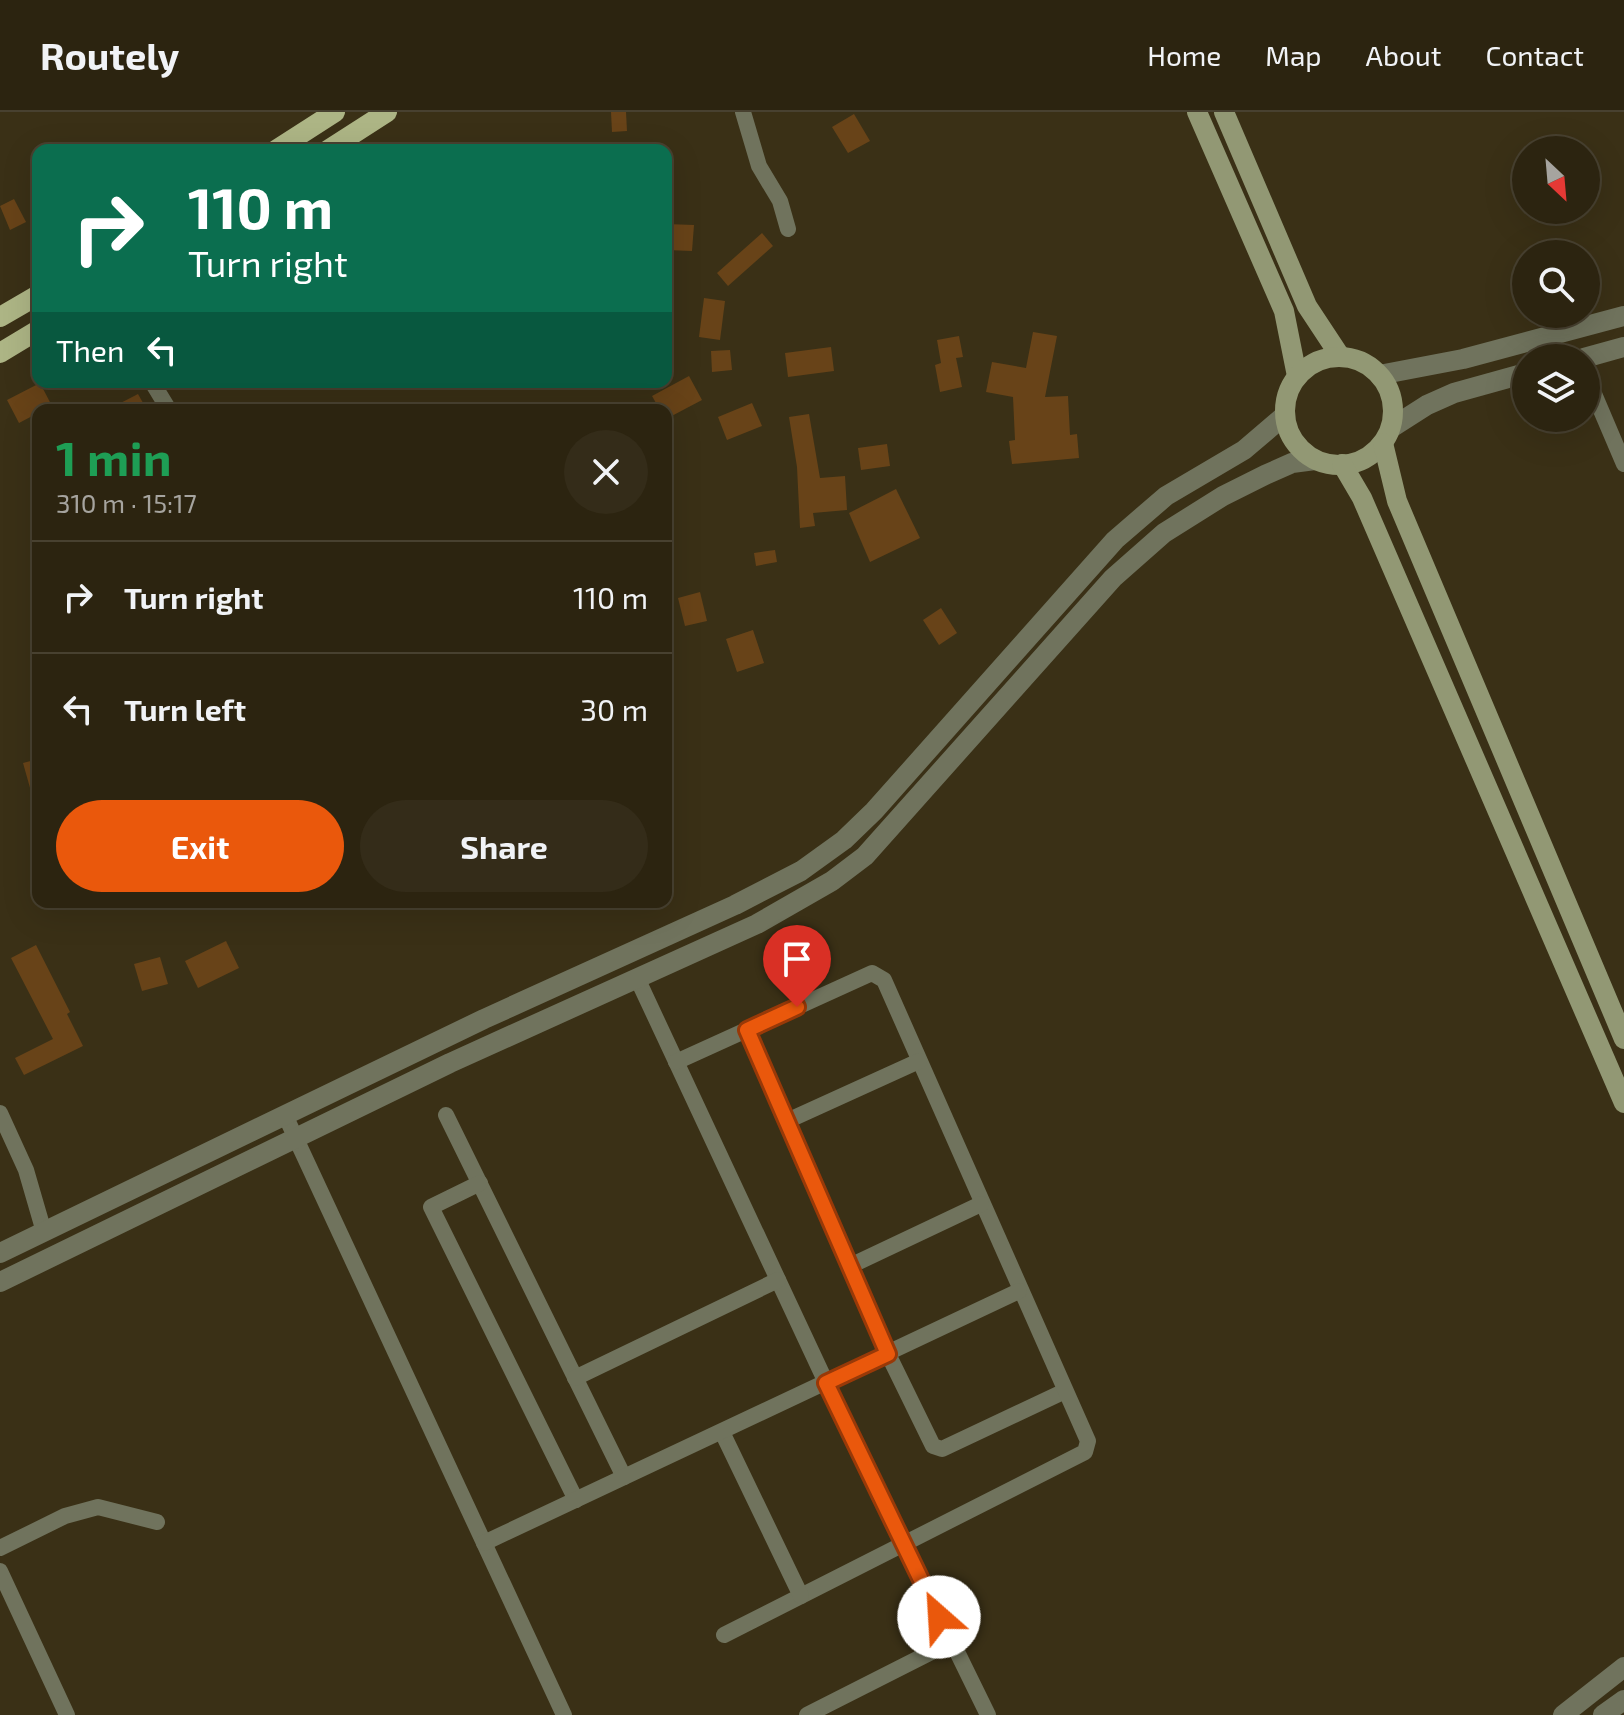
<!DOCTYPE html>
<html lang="en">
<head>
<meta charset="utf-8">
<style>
  body { margin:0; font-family:"Exo 2",sans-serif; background:#342c19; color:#f1f3f6; height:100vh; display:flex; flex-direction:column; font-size:30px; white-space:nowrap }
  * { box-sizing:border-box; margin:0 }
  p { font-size:26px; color:#a6a49f }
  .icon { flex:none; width:44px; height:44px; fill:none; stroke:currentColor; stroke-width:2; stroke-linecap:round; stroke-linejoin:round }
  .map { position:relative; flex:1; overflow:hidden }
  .drawer { position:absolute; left:32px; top:292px; width:640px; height:504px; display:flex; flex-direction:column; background:#2c2410; border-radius:16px; box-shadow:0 8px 32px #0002,0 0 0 2px #484130 }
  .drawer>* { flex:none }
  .top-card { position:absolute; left:32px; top:32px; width:640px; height:244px; border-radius:16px; box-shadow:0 8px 32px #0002,0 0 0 2px #484130; background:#0b6e4f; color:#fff; overflow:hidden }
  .needle { width:52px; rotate:154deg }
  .fabs { position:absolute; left:1512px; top:24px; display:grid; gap:16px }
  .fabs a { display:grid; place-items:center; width:88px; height:88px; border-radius:50%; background:#2c2410; box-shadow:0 8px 32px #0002,0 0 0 2px #484130; font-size:40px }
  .pin { position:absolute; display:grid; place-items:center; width:68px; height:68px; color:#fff; margin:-82px -34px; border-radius:50% 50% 50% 0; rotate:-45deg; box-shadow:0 0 8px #0007 }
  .pin .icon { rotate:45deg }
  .me { position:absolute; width:88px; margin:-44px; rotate:334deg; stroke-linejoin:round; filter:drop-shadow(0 0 6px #0008) }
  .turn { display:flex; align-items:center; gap:28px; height:168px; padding:0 24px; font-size:36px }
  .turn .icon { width:104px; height:104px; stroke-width:2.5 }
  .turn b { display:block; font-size:56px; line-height:68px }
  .then { display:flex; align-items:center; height:76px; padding:0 24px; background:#0003; gap:16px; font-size:30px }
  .round { display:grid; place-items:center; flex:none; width:84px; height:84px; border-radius:42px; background:#342c19 }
  .headline { display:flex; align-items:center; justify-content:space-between; height:136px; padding:0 24px }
  h1 { font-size:48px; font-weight:700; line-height:60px; color:#1e9e55 }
  .cta { display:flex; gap:16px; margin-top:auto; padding:16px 24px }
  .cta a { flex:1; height:92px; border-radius:48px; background:#ea580c; color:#fff; font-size:32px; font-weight:700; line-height:92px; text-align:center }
  .cta a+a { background:#342c19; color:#f1f3f6 }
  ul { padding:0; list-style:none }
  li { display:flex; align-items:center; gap:24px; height:112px; padding:0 24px; border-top:2px solid #484130 }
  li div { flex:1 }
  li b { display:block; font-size:30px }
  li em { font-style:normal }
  header { display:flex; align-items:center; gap:48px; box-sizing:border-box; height:112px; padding:0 40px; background:#2c2410; border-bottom:2px solid #484130 }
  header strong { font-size:38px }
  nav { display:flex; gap:44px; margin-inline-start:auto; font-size:28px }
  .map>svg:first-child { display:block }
  .building { fill:#684318 }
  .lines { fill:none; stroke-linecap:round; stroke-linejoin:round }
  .minor { stroke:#70735d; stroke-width:16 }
  .tertiary { stroke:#70735d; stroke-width:20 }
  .secondary { stroke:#929874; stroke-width:20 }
  .primary { stroke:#adb585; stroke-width:20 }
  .route-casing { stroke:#983908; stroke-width:20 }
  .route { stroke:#ea580c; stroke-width:14 }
</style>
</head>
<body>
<header>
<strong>Routely</strong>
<nav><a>Home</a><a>Map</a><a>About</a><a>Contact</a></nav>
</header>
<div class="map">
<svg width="1624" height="1603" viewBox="0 0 1624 1603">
  <rect width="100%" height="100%" fill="#3a3016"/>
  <g class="building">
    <polygon points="611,0 626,0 627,19 612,20"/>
    <polygon points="854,2 870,29 848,41 832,15"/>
    <polygon points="14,87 26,110 10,118 0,94"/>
    <polygon points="666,112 694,113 692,139 666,138"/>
    <polygon points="762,121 773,134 728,174 717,161"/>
    <polygon points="704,186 725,189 720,228 699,225"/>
    <polygon points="1033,220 1057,224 1045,285 1068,284 1070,323 1077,322 1079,346 1012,352 1009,329 1015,328 1013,285 986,280 992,250 1026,256"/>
    <polygon points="959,224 963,245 956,246 962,275 940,280 935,253 941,251 937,228"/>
    <polygon points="831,235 834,259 788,265 785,241"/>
    <polygon points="730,238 732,258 712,260 711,239"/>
    <polygon points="689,264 702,288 666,307 666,298 660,298 652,284"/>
    <polygon points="40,271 52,294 38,298 38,301 19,311 7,288"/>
    <polygon points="138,282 147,298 107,298"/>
    <polygon points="752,291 762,314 727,328 718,305"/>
    <polygon points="809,302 820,366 845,364 847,398 813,401 815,414 800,416 797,355 789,305"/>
    <polygon points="887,332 890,354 861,358 858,336"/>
    <polygon points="896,377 920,426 870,450 849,401"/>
    <polygon points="775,438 777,450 756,454 754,441"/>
    <polygon points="700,480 707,509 685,514 678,486"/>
    <polygon points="941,496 957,521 939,533 923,508"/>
    <polygon points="753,518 764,551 737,560 726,527"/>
    <polygon points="38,647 38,689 34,690 23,651"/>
    <polygon points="226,829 239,856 198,876 185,849"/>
    <polygon points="36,833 70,900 67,902 83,934 24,963 15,946 53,927 11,846"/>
    <polygon points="160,845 168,872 142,879 134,852"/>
  </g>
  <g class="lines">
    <g class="minor">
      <polyline points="743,0 759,54 780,89 788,117"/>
      <polyline points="1586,263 1624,352"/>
      <polyline points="152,270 169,298"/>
      <polyline points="637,866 844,1309 988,1603"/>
      <polyline points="747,918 888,1242 933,1334 942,1337 1065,1279"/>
      <polyline points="676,950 872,861 884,868 1088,1329 1085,1340 724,1523"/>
      <polyline points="0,1001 26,1058 44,1120"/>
      <polyline points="285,1003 564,1603"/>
      <polyline points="446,1003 624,1365"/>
      <polyline points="787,1009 919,949"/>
      <polyline points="480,1071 431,1095 576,1388"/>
      <polyline points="850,1154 981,1092"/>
      <polyline points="575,1266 778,1168"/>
      <polyline points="722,1320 801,1484"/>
      <polyline points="484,1431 1019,1179"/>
      <polyline points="0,1436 65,1404 98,1395 157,1410"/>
      <polyline points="0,1459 67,1603"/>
      <polyline points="807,1603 951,1530"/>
    </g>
    <g class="tertiary">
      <polyline points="1584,246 1624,235"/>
      <polyline points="1379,263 1463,247 1624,204"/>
      <polyline points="1391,316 1427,293 1454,281 1526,261"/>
      <polyline points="0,1141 484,907 735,793 801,759 844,728 874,699 1115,428 1166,384 1244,338 1285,303"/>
      <polyline points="0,1170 450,951 757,812 832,769 865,744 1113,466 1164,421 1223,384 1265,363 1292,351 1315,348"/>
      <polyline points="1563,1603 1624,1555"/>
      <polyline points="1603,1603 1624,1588"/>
    </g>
    <g class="secondary">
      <polyline points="1197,0 1284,199 1297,264"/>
      <polyline points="1224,0 1307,194 1340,244"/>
      <circle cx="1339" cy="299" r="54"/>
      <polyline points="1383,331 1397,389 1624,927"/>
      <polyline points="1342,352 1362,386 1624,991"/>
    </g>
    <g class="primary">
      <polyline points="276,38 335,0"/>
      <polyline points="328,38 387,0"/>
      <polyline points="0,205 38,183"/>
      <polyline points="0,241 38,218"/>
    </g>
  </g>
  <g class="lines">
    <g class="route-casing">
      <polyline id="route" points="797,895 747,918 888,1242 826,1271 939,1505"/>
    </g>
    <use href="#route" class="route"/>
  </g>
</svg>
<div class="fabs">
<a><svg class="needle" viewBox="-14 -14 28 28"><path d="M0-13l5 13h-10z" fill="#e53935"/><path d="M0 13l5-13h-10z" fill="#a6a49f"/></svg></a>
<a><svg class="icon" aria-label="search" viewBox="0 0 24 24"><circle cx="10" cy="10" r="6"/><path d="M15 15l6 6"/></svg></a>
<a><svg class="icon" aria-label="layers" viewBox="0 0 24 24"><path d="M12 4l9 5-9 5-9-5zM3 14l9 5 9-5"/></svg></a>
</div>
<div class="pin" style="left:797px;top:895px;background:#d93025"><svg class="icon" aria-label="arrive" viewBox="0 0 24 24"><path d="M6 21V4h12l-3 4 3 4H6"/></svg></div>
<svg class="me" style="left:939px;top:1505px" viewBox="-20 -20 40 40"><circle r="19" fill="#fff"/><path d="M0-13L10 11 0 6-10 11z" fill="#ea580c"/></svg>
<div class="top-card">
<div class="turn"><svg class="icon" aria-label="right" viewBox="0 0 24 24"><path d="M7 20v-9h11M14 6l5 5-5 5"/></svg><div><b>110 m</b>Turn right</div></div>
<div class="then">Then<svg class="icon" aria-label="left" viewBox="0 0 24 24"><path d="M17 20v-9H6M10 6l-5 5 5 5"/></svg></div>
</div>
<section class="drawer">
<div class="headline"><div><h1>1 min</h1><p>310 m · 15:17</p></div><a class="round"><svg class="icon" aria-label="close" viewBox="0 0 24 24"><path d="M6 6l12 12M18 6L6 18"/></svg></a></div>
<ul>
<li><svg class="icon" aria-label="right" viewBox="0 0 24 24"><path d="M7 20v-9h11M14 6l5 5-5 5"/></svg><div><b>Turn right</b></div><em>110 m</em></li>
<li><svg class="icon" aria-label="left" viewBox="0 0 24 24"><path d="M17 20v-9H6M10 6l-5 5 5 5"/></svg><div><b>Turn left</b></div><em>30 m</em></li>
</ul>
<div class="cta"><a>Exit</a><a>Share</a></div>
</section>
</div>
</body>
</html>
